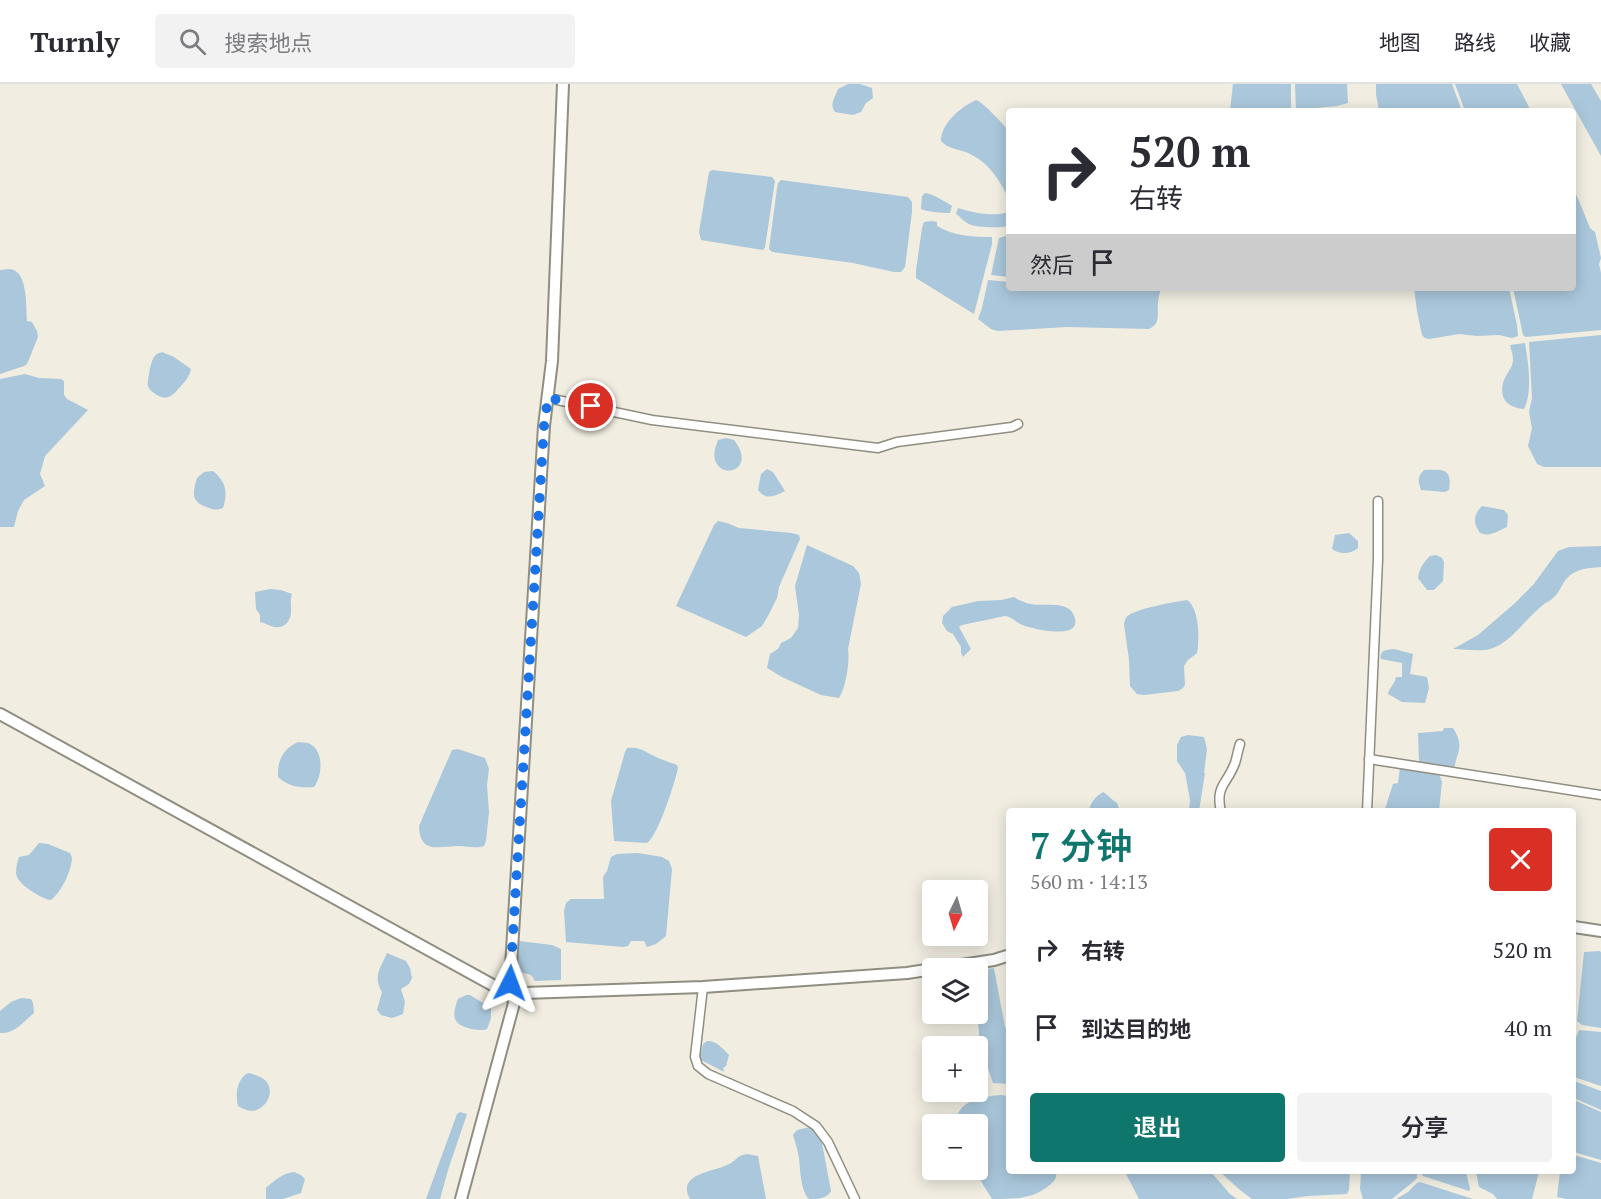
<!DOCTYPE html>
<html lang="zh">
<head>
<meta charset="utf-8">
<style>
  body { margin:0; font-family:"PT Serif","Noto Sans SC",serif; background:#f2f2f3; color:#2b2b33; height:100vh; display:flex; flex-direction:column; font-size:22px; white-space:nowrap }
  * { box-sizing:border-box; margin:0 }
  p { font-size:20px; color:#7c7c81 }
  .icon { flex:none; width:33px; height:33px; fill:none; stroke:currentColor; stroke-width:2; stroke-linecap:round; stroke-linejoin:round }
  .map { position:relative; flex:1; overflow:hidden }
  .panel { position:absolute; left:1006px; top:724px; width:570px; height:366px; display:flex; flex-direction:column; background:#fff; border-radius:6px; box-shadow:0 3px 15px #0003 }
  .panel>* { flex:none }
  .banner { position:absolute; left:1006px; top:24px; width:570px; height:183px; border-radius:6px; box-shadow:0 3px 15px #0003; background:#fff; color:#2b2b33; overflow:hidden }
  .needle { width:39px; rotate:185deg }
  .controls { position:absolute; left:922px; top:796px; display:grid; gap:12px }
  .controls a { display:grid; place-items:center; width:66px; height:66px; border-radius:6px; background:#fff; box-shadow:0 3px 15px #0003; font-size:30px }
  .pin { position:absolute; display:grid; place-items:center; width:51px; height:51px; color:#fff; margin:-26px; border:3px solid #fff; border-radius:50%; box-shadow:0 2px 6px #0007 }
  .me { position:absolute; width:66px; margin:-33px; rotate:3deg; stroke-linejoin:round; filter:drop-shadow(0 0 4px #0008) }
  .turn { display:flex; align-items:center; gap:21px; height:126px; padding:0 24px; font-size:27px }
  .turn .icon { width:78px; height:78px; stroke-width:2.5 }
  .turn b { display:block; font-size:42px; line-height:51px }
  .then { display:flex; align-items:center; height:57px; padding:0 24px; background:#0003; gap:12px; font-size:22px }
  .round { display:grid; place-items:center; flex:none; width:63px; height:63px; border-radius:6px; background:#f2f2f3 }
  .summary { display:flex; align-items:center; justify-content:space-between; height:102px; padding:0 24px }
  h1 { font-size:36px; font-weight:600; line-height:45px; color:#0f766e }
  .button { display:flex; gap:12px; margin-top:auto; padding:12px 24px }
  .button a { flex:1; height:69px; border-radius:6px; background:#0f766e; color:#fff; font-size:24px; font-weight:600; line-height:69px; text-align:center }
  .button a+a { background:#f2f2f3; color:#2b2b33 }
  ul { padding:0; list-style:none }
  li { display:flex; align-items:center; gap:18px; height:78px; padding:0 24px }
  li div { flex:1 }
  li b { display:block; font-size:22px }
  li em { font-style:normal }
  header { display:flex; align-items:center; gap:36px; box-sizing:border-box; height:84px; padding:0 30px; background:#fff; border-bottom:2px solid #e1e1e2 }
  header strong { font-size:28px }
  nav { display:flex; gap:33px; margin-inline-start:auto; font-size:21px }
  .search { width:420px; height:54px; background:#f2f2f3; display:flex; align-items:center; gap:15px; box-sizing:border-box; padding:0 21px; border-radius:6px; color:#7c7c81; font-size:22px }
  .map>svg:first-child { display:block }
  .water { fill:#aac7db }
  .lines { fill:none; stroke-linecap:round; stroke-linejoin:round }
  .minor-casing { stroke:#908d81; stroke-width:11 }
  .tertiary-casing { stroke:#908d81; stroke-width:14 }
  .minor { stroke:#fff; stroke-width:8 }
  .tertiary { stroke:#fff; stroke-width:10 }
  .route { stroke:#1a73e8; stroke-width:10; stroke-dasharray:0 18 }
</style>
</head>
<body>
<header>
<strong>Turnly</strong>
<div class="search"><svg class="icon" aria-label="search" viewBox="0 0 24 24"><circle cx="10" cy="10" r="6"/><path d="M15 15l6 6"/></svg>搜索地点</div>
<nav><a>地图</a><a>路线</a><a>收藏</a></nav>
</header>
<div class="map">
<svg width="1601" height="1115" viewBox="0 0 1601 1115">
  <rect width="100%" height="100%" fill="#f1ede1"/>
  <g class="water">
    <path d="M848 0H860L872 4 873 14 866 19 861 28 853 31 835 28C829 20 835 14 838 5Z"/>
    <polygon points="1233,0 1291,0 1291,27 1230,27"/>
    <polygon points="1295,0 1347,0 1348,19 1337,22 1296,26"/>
    <polygon points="1376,0 1452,0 1462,27 1379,27 1376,10"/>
    <polygon points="1455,0 1517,0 1531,27 1465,27"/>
    <polygon points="1561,0 1591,0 1601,17 1601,72"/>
    <path d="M976 16C983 18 1003 40 1009 47V116C1001 98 990 80 972 71 962 65 949 66 941 57 941 39 961 23 976 16Z"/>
    <polygon points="712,86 772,93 775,97 765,163 763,166 701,156 699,148 709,88"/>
    <polygon points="781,96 908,113 912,118 912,128 905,183 901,188 894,188 853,179 772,168 769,165 777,104 778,99"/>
    <polygon points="1574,108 1577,112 1590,144 1595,148 1601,174 1599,180 1601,189 1601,246 1526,253 1523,251 1513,204 1574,204"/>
    <path d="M925 109C931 109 946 118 952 122L950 129C942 129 928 128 921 125L922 112Z"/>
    <path d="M958 124C974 129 994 133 1009 128V142C1002 144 976 144 969 140 964 138 961 133 956 130Z"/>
    <path d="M932 137 937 138V142C953 152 974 153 992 153V160L974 230 916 194V186L922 144 924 138Z"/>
    <polygon points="1009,151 1009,193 991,191 999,154"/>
    <path d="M10 185C28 187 26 222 27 237L32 238 37 247 38 253 27 280 24 282 0 290V186Z"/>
    <path d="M988 196 1009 198 1010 204H1161C1160 209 1158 214 1158 219 1157 229 1161 240 1149 245L1067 243 998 247 991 245 978 235 982 224Z"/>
    <polygon points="1414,204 1509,204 1517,241 1518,252 1512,254 1499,251 1477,252 1459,250 1429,255 1425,254 1422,251 1417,227"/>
    <polygon points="1601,251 1601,383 1544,383 1537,380 1528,362 1532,344 1529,328 1532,314 1529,258"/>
    <path d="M1525 259C1528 277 1533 308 1524 325 1509 324 1499 316 1503 299 1505 291 1513 284 1513 276 1513 271 1511 265 1510 261Z"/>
    <path d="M162 268 174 273 191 285C190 292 184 299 178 305 171 314 164 317 154 309 151 307 149 305 148 302 147 297 151 277 154 273 157 269 157 270 162 268Z"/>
    <polygon points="25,290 39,294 61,295 64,297 64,311 67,315 88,326 45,372 40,390 45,402 24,416 18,427 14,443 0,443 0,295"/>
    <path d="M726 354 734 356C757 385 722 397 715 376 713 369 716 362 718 356Z"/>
    <path d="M767 385 773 388 785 407C775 412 766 417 758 406L761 390Z"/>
    <path d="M1424 386C1441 386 1453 383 1449 406L1445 408 1421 406C1418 397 1417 393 1424 386Z"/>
    <path d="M213 387C226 398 228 408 223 424 217 426 215 426 209 424 191 418 192 411 197 394L204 388Z"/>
    <path d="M1482 422 1504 426 1508 431 1507 443C1500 446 1491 452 1484 450 1478 449 1480 448 1477 444 1473 436 1475 429 1482 422Z"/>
    <polygon points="718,437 727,439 739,444 792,449 799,451 800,455 779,503 777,514 769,530 762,542 746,553 676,522 714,441"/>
    <path d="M1349 449 1358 457V464C1351 470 1340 471 1332 465L1335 451Z"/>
    <path d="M807 461 853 482 859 489 861 500 848 565C850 577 846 603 839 614L821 611 782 593 767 584 770 570 778 565 781 559 791 554 798 544 799 531 795 502Z"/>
    <path d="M1601 462V483C1587 484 1573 485 1564 498 1561 502 1559 509 1554 513 1551 517 1546 518 1543 521 1526 534 1511 559 1490 565 1479 568 1464 565 1453 565L1478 551 1515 519 1533 501 1558 467 1569 463Z"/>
    <path d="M1436 471 1442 474 1444 478 1443 497 1434 506H1427L1418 494C1419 485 1423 479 1430 472Z"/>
    <path d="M270 505 281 506 292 510C290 516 291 519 291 524 292 535 286 545 274 543 270 542 265 539 260 538V531L256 525 255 508Z"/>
    <path d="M1014 513C1019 516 1025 519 1031 520 1045 523 1071 515 1075 535 1080 556 1035 545 1025 542 1017 540 1013 533 1005 532L962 541 959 543 971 565 963 573 961 569V563L953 550 947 547 942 539 943 532 952 523 978 517 1001 516Z"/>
    <path d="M1187 516C1199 523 1200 556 1197 569L1188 576 1184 582 1185 601 1183 604 1178 607 1144 611 1137 610 1130 602 1129 576 1124 540C1125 536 1125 534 1129 531 1140 524 1173 518 1187 516Z"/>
    <path d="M1394 565 1413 570 1410 590 1427 593 1429 604 1425 619 1402 618 1388 610C1389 604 1395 600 1396 593H1402V579L1381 575C1379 566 1386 566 1394 565Z"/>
    <path d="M1444 644H1453C1465 663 1457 666 1454 686L1419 679 1418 649 1443 647Z"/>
    <polygon points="1188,651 1204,653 1207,665 1204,689 1205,689 1199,727 1189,727 1190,716 1185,689 1177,677 1177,661 1181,653"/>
    <path d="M298 658C299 658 307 659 308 659 324 665 323 691 314 703 300 704 289 703 278 693 277 677 283 665 298 658Z"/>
    <path d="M627 664C639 663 642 666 652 671 659 675 669 678 677 681L678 684C675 698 658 752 647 759L614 757 611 717 625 668Z"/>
    <path d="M458 665 485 674 489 685 487 701 489 728 486 757 484 762C475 765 468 762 459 762 439 762 420 771 419 742L452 666Z"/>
    <polygon points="1400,684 1439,690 1442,698 1439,727 1384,728 1393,700 1398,699"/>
    <path d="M1103 708C1108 711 1112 716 1117 719L1120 727H1089C1090 719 1096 712 1103 708Z"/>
    <path d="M39 759 48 760 70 769 72 774C71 788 62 807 51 816 43 816 20 801 17 793 15 787 17 779 19 773L29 771Z"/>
    <polygon points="638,769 662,773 669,777 672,785 666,852 656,860 647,863 644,857 631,857 628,862 623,863 566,858 564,827 566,819 571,815 604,815 603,793 607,787 611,773 617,770"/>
    <polygon points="519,857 552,861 561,865 561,896 535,897 531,891 520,888 518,881"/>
    <polygon points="1599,867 1601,868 1601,944 1582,941 1577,937 1584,868"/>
    <path d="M387 869 406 877 410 884 412 894 409 900 401 905 405 918 403 930 392 934 381 931 377 926 382 908C373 892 380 885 387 869Z"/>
    <polygon points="994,884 1005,943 1009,949 1009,1000 993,999 979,958 979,948 977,930 978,930 978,886"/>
    <path d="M466 911H470L491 924V934L487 945C479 948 458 944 455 935 453 929 456 920 458 915Z"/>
    <path d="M21 914 31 915 33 919 34 929C23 938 15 950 0 949V927L11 918Z"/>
    <polygon points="1579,946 1601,948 1601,1002 1574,993 1575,956"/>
    <path d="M707 957C717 957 722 964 729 971L726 982 723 984 724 988 701 976 700 972 703 960Z"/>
    <path d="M248 989C254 990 262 993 266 997 276 1009 265 1026 252 1027 247 1027 242 1024 238 1022 235 1010 237 995 248 989Z"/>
    <polygon points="1574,997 1601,1007 1601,1026 1574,1014"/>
    <path d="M1000 1011 1009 1012 1010 1088H1056C1057 1094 1055 1096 1051 1100 1034 1115 1016 1115 992 1115L974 1086H978V1041H959C959 1040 957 1032 958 1031 961 1016 988 1012 1000 1011Z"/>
    <polygon points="1574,1016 1601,1028 1601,1076 1574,1068"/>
    <polygon points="460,1028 467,1030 448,1086 440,1115 426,1115 457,1030"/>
    <path d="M810 1043 813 1046 822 1059 831 1107C826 1115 819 1115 809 1115 801 1108 800 1085 799 1074 798 1067 795 1058 793 1051L797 1046Z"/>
    <path d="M747 1070 758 1072 766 1115H690C675 1088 718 1088 731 1079 739 1074 736 1072 747 1070Z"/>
    <polygon points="1574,1071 1601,1079 1601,1115 1566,1115 1557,1113 1560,1088 1574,1088"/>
    <path d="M294 1088 301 1091 305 1095 301 1109 283 1115H266V1104C275 1096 283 1089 294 1088Z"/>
    <polygon points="1125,1088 1211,1088 1230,1110 1237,1115 1139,1115"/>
    <polygon points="1220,1088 1350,1088 1349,1106 1347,1110 1308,1112 1287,1115 1252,1115 1240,1106"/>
    <polygon points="1361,1088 1417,1088 1417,1094 1414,1097 1392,1115 1363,1115 1360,1105"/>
    <polygon points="1420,1088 1466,1088 1470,1105 1469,1107 1423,1092"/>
    <polygon points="1476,1088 1539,1088 1532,1115 1497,1115 1493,1110 1479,1103"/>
    <polygon points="1420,1098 1473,1115 1396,1115 1408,1108 1417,1099"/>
  </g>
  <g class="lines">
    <g class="minor-casing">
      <g id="minor">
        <polyline points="548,314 652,336 878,364 897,358 1012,343 1018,340"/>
        <polyline points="1369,675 1601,711"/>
        <path d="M1221 728C1215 701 1227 701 1235 679 1237 673 1238 666 1240 660"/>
        <polyline points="1367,728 1378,475 1378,417"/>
        <polyline points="703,903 695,973 698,982 708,990 793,1027 816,1042 828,1058 855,1115"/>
      </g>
    </g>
    <g class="tertiary-casing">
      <g id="tertiary">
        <polyline points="0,630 498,904 524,909 703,903 907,889 933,885"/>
        <polyline points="1574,843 1601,847"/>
        <polyline points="935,885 994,876 1010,871"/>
        <polyline points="461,1115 514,919 510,899 544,342 552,277 563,0"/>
      </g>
    </g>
    <use href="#minor" class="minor"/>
    <use href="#tertiary" class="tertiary"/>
  </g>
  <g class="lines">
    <polyline class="route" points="510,899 544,342 548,314 591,322"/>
  </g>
</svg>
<div class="controls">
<a><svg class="needle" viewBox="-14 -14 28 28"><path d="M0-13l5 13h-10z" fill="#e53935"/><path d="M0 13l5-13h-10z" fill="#7c7c81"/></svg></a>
<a><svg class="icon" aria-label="layers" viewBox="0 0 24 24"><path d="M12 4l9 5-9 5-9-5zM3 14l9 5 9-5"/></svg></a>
<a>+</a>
<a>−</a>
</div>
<div class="pin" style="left:591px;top:322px;background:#d93025"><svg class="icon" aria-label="arrive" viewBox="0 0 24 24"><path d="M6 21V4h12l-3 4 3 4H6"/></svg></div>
<svg class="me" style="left:510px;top:899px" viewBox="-20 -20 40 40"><path d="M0-17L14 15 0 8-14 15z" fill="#1a73e8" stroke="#fff" stroke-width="4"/></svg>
<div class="banner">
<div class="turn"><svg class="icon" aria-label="right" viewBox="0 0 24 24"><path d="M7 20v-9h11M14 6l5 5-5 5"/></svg><div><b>520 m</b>右转</div></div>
<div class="then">然后<svg class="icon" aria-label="arrive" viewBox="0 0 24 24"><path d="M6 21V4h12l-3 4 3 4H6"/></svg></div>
</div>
<section class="panel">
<div class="summary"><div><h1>7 分钟</h1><p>560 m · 14:13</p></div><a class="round" style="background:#d93025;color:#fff"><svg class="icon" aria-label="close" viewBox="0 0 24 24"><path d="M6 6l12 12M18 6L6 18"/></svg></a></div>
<ul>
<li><svg class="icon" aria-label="right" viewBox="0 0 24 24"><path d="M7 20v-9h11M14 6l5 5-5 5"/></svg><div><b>右转</b></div><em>520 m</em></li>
<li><svg class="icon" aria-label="arrive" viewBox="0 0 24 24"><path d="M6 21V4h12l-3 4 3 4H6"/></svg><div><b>到达目的地</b></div><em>40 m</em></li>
</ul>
<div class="button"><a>退出</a><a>分享</a></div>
</section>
</div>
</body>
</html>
